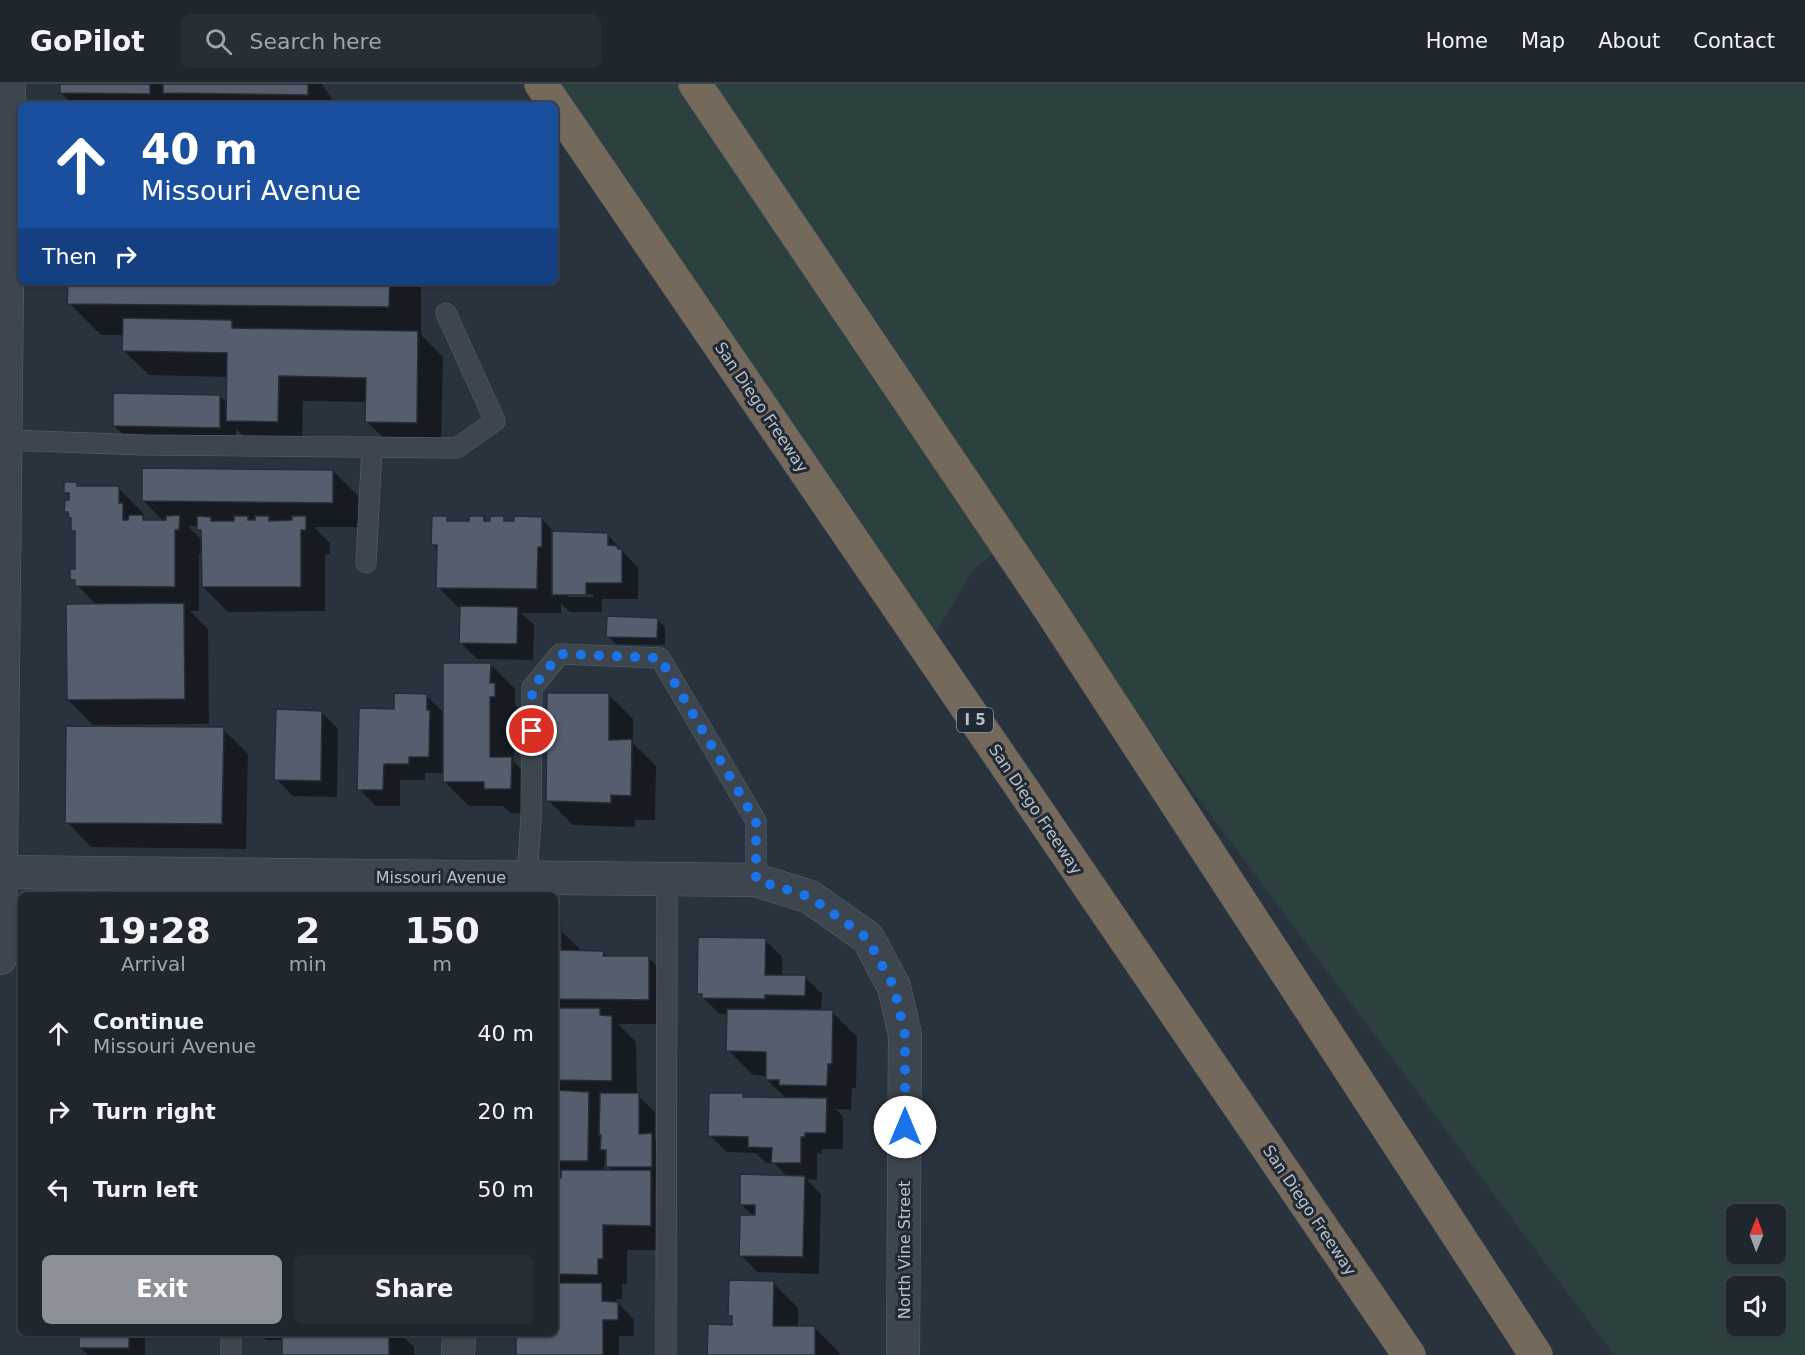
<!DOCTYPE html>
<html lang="en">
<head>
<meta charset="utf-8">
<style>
  body { margin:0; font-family:"DejaVu Sans",sans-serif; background:#272e36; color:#f1f3f6; height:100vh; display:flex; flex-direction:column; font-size:22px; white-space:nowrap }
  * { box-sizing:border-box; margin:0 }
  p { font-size:20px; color:#a1a5aa }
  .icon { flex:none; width:33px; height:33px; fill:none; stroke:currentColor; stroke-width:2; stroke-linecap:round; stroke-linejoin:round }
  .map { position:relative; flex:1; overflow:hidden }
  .details { position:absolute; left:18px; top:808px; width:540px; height:444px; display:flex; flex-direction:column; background:#1f262e; border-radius:9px; box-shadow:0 2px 4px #0004,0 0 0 2px #3c434a }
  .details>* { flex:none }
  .banner { position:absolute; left:18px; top:18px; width:540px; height:183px; border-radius:9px; box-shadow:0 2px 4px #0004,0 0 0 2px #3c434a; background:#1a4fa0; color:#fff; overflow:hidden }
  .needle { width:39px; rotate:1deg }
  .buttons { position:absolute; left:1726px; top:1120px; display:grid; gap:12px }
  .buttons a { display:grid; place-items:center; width:60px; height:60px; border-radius:9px; background:#1f262e; box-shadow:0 2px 4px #0004,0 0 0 2px #3c434a; font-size:30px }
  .pin { position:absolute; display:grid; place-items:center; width:51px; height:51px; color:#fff; margin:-26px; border:3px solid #fff; border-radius:50%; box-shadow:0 2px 6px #0007 }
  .me { position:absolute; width:66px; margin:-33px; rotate:0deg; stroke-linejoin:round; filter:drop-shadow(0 0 4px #0008) }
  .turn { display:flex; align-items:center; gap:21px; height:126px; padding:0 24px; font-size:27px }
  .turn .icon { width:78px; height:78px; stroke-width:2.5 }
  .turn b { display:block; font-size:42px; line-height:51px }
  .then { display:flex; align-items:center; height:57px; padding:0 24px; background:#0003; gap:12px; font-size:22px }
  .eta { display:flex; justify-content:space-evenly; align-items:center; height:102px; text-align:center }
  .eta b { font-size:36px; font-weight:600; line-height:42px }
  .action { display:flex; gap:12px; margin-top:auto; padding:12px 24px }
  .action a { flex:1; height:69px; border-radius:9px; background:#8c9099; color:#fff; font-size:24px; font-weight:600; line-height:69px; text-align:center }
  .action a+a { background:#272e36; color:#f1f3f6 }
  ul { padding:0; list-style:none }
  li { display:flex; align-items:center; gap:18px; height:78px; padding:0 24px }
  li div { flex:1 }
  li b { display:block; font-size:22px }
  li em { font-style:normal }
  header { display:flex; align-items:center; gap:36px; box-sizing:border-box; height:84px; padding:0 30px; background:#1f262e; border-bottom:2px solid #3c434a }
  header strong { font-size:28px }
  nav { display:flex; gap:33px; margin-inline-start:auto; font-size:21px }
  .search { width:420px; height:54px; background:#272e36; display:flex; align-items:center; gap:15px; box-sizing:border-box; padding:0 21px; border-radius:9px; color:#a1a5aa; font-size:22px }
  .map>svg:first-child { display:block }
  .green { fill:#2c4040; fill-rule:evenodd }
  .shadow { fill:#0007; fill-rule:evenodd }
  .building { fill:#555e6c; stroke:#242c36; stroke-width:1.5 }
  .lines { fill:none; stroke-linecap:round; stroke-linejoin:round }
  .service-casing { stroke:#5b636c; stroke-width:21 }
  .minor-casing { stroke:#5b636c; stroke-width:34 }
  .motorway-casing { stroke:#485059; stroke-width:34 }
  .service { stroke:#3d454f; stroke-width:20 }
  .minor { stroke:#3d454f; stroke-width:33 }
  .motorway { stroke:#74695b; stroke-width:33 }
  .route { stroke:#1a73e8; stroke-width:10; stroke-dasharray:0 18 }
  .labels { text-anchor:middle; stroke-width:6; stroke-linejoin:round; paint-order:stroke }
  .shield { fill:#212a34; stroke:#8b939c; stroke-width:1.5 }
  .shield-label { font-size:15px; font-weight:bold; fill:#b9c0c9 }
  .street-label { font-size:16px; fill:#b9c0c9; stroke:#212a34 }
</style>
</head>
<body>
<header>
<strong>GoPilot</strong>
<div class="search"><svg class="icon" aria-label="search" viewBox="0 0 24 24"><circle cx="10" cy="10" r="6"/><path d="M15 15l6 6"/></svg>Search here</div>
<nav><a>Home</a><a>Map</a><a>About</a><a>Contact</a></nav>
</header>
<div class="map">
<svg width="1805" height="1271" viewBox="0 0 1805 1271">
  <rect width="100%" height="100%" fill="#29333e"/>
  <path class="green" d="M529 0H1805V1271H1614L1007 458 972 487 933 553ZM1737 1131H1776V1170H1737ZM1737 1203H1776V1242H1737Z"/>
  <g class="shadow">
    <polygon points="61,0 322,0 332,15 332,21 177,21 174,19 174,21 74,21 61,9"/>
    <polygon points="69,198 421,198 421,251 443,273 441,363 392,362 367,338 367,318 303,317 302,362 252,361 236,345 236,360 131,358 114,342 220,312 228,320 228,293 149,291 124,267 124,251 101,251 69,219"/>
    <path d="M333 387 358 412V443H314L330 459V470L325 471V527L228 528 203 503V470H199V527H190L208 545 209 640 93 641 68 616 96 521 72 495 77 486V450L73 446 72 436 66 428 70 413 65 408 76 400 80 404H118L143 429V434L147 438H164L144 417ZM188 442H199V446L203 450V457Z"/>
    <path d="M483 433 488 438 503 434 508 438 541 434 555 449 608 451 638 484V515H602V528H570L561 519V529H521L534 541 533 576 477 575 460 558 461 526 438 503V466L433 461 446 434 451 438 471 439ZM568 510H593V513H568Z"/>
    <polygon points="657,535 665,543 665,561 616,560 608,552"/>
    <polygon points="490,580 515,605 515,621 519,625 519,637 514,637 514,678 536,700 536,730 511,729 503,722 469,722 444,697 444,689 425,689 425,696 400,696 400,722 376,722 359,705 395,627 426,611 445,630"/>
    <polygon points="608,610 633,635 633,659 656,682 655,736 635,736 635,743 573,741 548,716"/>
    <polygon points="321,628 338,645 337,713 293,712 276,695"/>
    <polygon points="223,645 248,670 246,765 91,763 67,738"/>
    <path d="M555 845 560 846 583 868H603L608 874H649L674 899 673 940H618L636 958 637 1011 655 1028V1055L669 1068 675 1166H627V1200H622V1215H615L634 1236V1252H619V1271H518V1250H555ZM605 1069 608 1072V1083L613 1088H604Z"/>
    <polygon points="765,856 782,873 782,892 805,893 822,910 821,928 832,928 857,953 856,1004 852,1004 851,1026 836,1025 843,1033 843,1065 822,1065 822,1070 817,1069 817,1096 806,1095 821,1110 819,1190 757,1188 741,1171 754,1133 741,1120 788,1093 774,1079 766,1079 756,1069 727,1068 710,1052 743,1011 746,1014 787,1015 767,996 767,992 753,991 728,966 728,930 720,930 698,909"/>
    <polygon points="773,1199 798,1224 798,1243 815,1244 840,1269 839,1271 709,1271 733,1243 733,1236 729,1232"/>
    <polygon points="72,1250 145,1250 145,1271 88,1271 80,1263 80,1255"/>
    <polygon points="260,1250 400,1250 414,1263 414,1271 283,1271 283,1256 266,1256"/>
  </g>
  <g class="building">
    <polygon points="60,0 150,0 150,10 60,9"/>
    <polygon points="163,0 308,0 308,11 163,9"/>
    <polygon points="183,19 291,21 183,21"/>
    <polygon points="68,198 390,198 389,223 67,220"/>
    <polygon points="123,234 232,236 232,244 418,247 417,339 365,338 366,294 279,292 278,338 226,337 227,269 122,267"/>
    <polygon points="113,309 220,311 220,344 113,342"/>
    <polygon points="142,384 333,386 333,419 142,417"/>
    <polygon points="64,398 77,398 77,402 119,402 119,419 123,419 123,436 128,436 129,431 143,431 143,436 166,436 166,432 180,431 179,446 175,446 175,503 75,502 75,496 70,496 70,485 75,485 75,447 71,447 71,434 69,434 68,428 64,428 65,416 69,416 69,409 64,409"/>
    <polygon points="197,432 211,433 211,437 234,437 234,432 248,432 248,436 255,436 255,432 269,432 269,437 292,436 292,432 306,432 306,446 301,446 301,503 202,503 201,446 197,446"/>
    <polygon points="432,432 447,432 447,437 469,437 469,432 484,432 484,437 490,437 490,432 504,432 504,437 514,437 514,432 542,433 542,463 538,463 537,505 436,504 437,461 431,461"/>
    <polygon points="552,447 608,449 608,461 617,462 618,465 622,465 622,499 586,499 586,511 552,511"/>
    <polygon points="184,519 185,615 67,616 66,520"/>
    <polygon points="460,522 518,523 517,560 459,559"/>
    <polygon points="607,532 658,534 657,554 606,553"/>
    <polygon points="443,579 491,579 490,599 495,599 495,613 490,613 490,673 512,673 511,705 484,705 484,698 443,698"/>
    <polygon points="394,609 427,610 427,626 430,626 429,673 409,673 409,680 384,680 383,706 357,706 359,624 394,625"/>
    <polygon points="547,609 609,609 609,656 632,655 631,712 611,711 611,719 546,717"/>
    <polygon points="276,625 322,627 321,697 274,696"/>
    <polygon points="66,642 224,643 222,740 65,739"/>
    <polygon points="555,844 561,844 561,866 604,867 603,872 649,872 649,916 555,915"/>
    <polygon points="698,853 766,854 765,891 806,891 805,912 765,911 765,915 702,914 702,910 697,910"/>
    <polygon points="555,924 600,924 600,931 612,932 612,997 555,996"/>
    <polygon points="727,925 833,926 832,980 828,980 827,1002 779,1001 779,996 766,996 766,968 726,967"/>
    <polygon points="555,1006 589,1008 588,1077 555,1077"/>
    <polygon points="600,1009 639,1009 639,1050 652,1049 652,1083 606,1083 606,1066 600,1066 601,1051 599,1051"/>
    <polygon points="709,1009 743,1009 743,1013 827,1014 826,1049 805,1049 805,1053 801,1053 801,1079 771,1079 772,1064 748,1063 748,1053 708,1052"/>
    <polygon points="561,1086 651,1086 651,1142 603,1141 603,1175 598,1175 598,1191 556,1190 555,1094 561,1094"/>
    <polygon points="740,1090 805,1092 803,1173 739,1172 740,1131 755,1131 755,1121 740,1121"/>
    <polygon points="729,1196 774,1197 773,1242 815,1242 815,1271 707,1271 708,1240 732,1241 732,1232 728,1232"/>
    <polygon points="555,1199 602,1199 602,1217 618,1218 618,1236 603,1236 603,1271 516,1271 516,1250 555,1250"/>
    <rect x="79" y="1250" width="50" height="14"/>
    <rect x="282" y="1250" width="107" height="21"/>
  </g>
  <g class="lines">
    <g class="service-casing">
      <g id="service">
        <polyline points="5,356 145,361 457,364 495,337 446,229"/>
        <polyline points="366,479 372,364"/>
        <polyline points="527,794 531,734 532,604 560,570 660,574 756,737 756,796"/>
        <polyline points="231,1271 231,1250"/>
        <polyline points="666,1271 667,795"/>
      </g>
    </g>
    <g class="minor-casing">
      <g id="minor">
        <polyline points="0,788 756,796 810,813 868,854 894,903 905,951 903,1271"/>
        <polyline points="0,874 9,0"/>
        <polyline points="458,1271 459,1250"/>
      </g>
    </g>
    <g class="motorway-casing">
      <g id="motorway">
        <polyline points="541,0 1409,1271"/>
        <polyline points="695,0 1049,524 1536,1271"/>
      </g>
    </g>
    <use href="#service" class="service"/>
    <use href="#minor" class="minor"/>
    <use href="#motorway" class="motorway"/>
  </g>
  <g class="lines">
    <polyline class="route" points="532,647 532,604 560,570 660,574 756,737 756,796 810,813 867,854 894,903 905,951 905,1043"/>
  </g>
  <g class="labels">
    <rect class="shield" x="957" y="624" width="36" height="24" rx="4.5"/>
    <g class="shield-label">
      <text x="975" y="641">I 5</text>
    </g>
    <g class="street-label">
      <text transform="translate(762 323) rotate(56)" y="6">San Diego Freeway</text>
      <text transform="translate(1036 725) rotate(56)" y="6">San Diego Freeway</text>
      <text x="441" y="799">Missouri Avenue</text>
      <text transform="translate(1310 1126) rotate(56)" y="6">San Diego Freeway</text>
      <text transform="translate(904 1166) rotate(-90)" y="6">North Vine Street</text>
    </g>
  </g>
</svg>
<div class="buttons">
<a><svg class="needle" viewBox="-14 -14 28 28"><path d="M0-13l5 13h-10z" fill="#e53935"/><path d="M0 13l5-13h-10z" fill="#a1a5aa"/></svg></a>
<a><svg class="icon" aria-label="sound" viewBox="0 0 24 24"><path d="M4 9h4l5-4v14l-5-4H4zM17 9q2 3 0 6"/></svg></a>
</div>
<div class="pin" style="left:532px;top:647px;background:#d93025"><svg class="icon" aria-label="arrive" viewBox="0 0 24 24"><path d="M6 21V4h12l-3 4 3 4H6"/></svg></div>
<svg class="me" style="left:905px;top:1043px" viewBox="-20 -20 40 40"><circle r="19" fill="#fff"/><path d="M0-13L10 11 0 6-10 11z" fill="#1a73e8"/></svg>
<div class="banner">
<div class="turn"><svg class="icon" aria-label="ahead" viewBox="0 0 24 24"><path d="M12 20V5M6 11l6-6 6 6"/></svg><div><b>40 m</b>Missouri Avenue</div></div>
<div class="then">Then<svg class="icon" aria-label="right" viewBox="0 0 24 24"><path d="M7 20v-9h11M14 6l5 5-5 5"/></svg></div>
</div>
<section class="details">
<div class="eta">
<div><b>19:28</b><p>Arrival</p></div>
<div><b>2</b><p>min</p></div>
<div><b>150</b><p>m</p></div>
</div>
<ul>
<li><svg class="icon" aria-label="ahead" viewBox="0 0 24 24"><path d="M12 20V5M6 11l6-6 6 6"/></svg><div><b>Continue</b><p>Missouri Avenue</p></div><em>40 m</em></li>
<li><svg class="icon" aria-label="right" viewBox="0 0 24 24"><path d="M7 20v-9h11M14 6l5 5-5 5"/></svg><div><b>Turn right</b></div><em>20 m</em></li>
<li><svg class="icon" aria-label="left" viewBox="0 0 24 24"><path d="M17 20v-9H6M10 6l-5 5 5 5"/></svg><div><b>Turn left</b></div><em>50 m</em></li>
</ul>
<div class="action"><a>Exit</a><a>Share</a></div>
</section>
</div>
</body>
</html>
